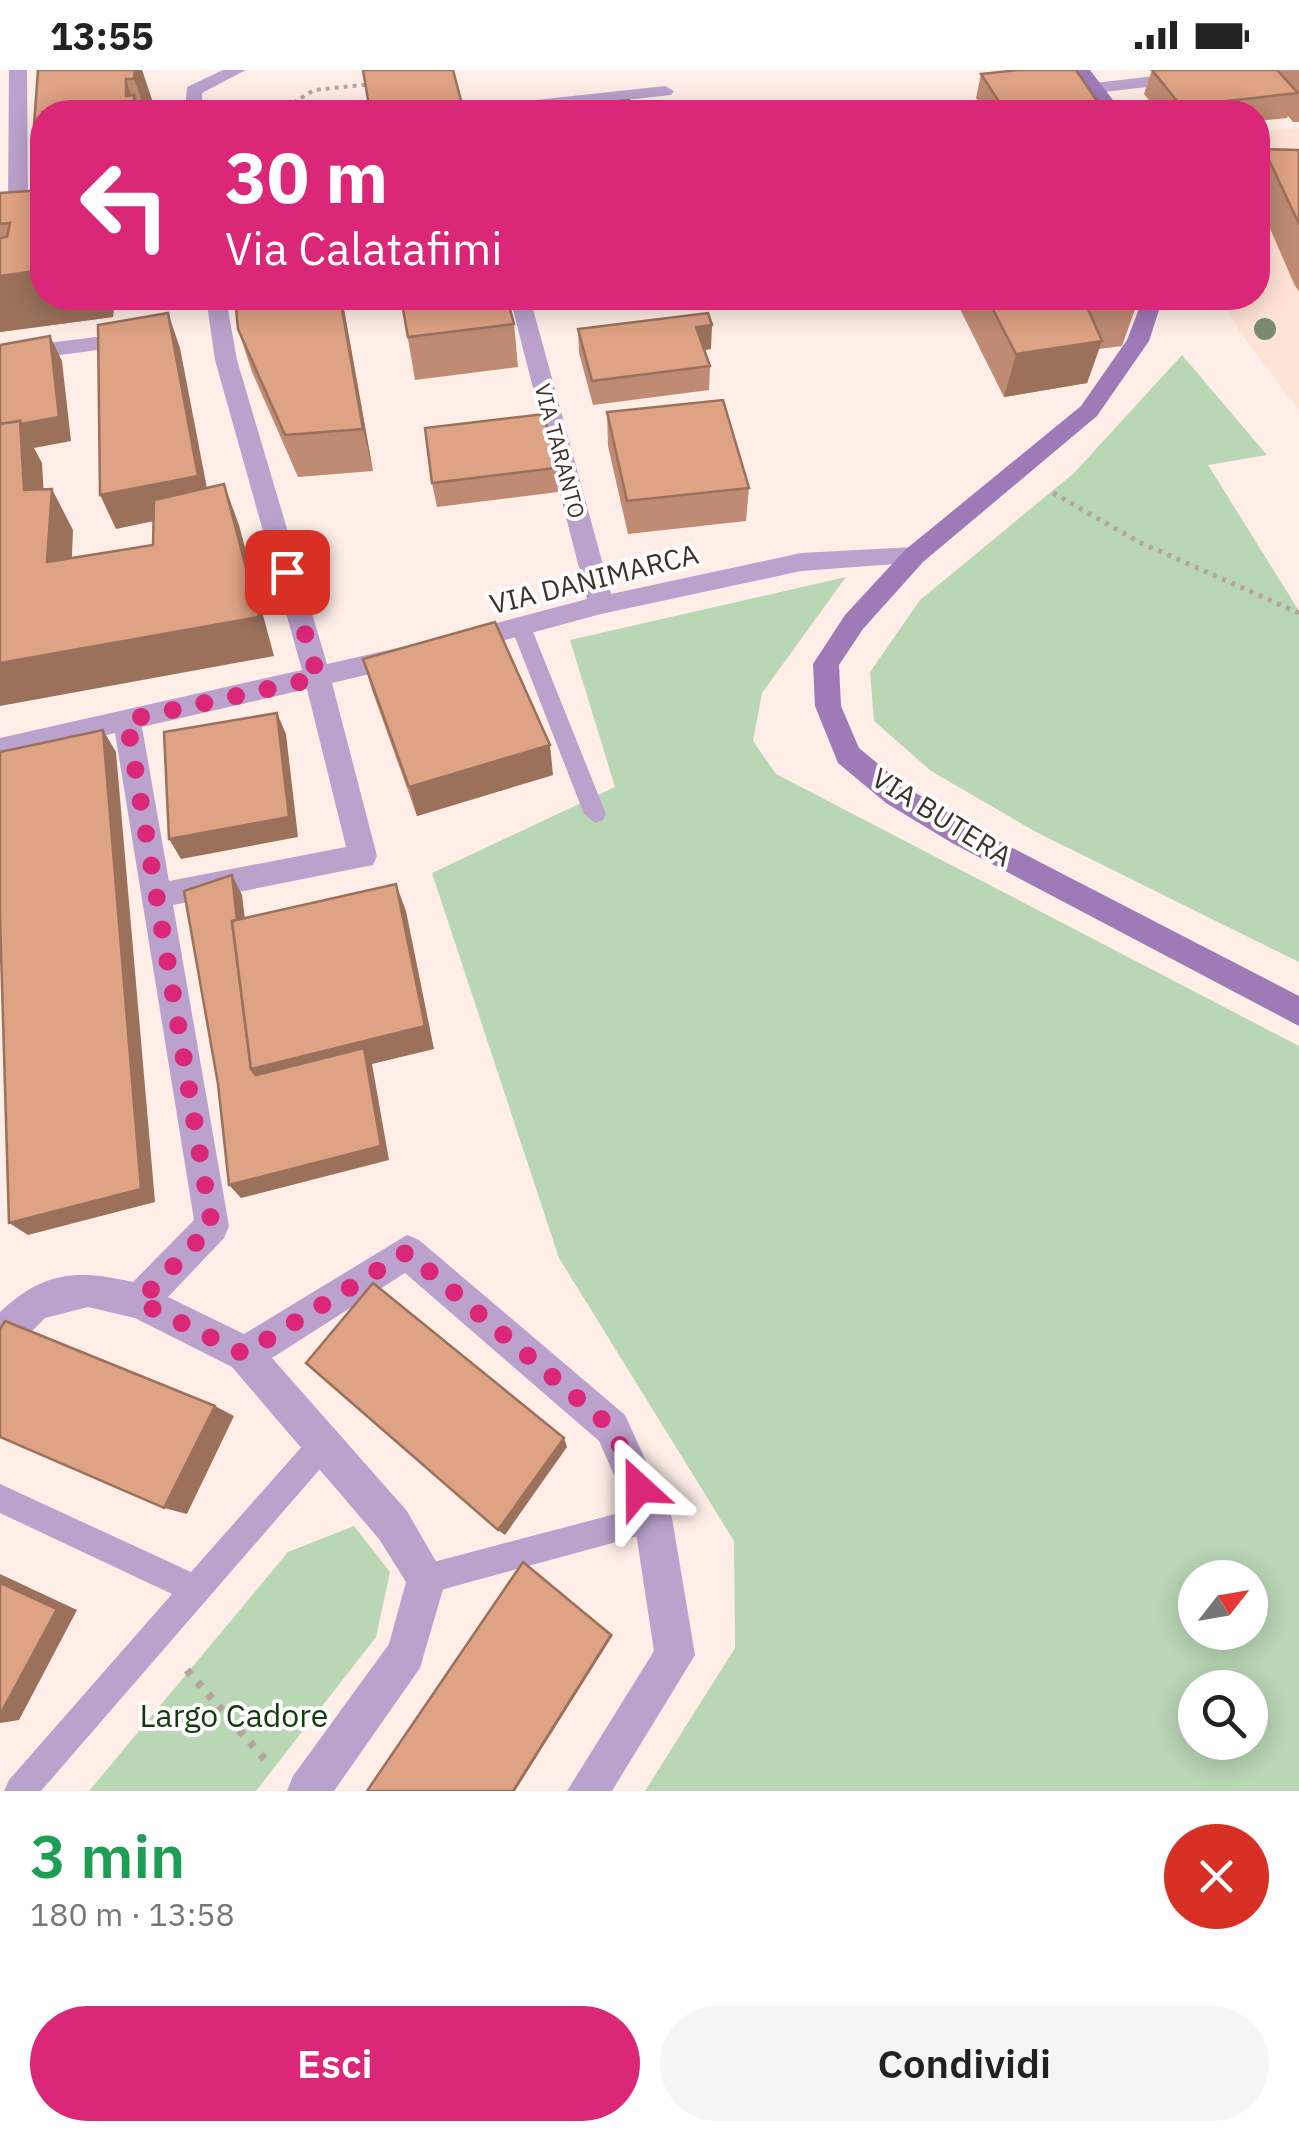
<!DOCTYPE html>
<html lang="it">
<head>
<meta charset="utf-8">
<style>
  body { margin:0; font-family:"IBM Plex Sans",sans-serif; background:#f6f6f6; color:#222; height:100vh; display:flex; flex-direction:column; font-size:38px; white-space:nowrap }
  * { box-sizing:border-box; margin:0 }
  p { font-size:32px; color:#767676 }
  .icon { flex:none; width:55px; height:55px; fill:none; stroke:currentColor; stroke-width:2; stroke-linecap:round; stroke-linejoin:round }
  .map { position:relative; height:1721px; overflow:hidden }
  .drawer { display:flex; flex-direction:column; background:#fff; flex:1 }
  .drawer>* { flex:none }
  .top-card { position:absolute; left:30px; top:30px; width:1240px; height:210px; border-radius:40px; box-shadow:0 5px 25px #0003; background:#db2777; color:#fff; overflow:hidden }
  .needle { width:65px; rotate:59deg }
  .tools { position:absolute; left:1178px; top:1490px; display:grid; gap:20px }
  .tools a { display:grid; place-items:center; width:90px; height:90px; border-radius:50%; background:#fff; box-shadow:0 5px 25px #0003; font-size:50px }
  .pin { position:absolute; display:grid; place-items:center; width:85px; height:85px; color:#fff; margin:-42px; border-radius:20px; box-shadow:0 5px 15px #0006 }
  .me { position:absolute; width:110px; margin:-55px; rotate:336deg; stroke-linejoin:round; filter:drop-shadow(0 0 8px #0008) }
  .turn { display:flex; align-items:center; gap:35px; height:210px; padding:0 30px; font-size:45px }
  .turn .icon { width:130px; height:130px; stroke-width:2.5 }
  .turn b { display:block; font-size:70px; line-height:85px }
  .round { display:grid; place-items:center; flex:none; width:105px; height:105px; border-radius:52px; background:#f6f6f6 }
  .summary { display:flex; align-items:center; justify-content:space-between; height:170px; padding:0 30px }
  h1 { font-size:60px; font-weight:600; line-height:75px; color:#1e9e55 }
  .button { display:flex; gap:20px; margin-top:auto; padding:20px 30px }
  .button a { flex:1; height:115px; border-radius:60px; background:#db2777; color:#fff; font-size:40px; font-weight:600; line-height:115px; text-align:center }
  .button a+a { background:#f6f6f6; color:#222 }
  .status { display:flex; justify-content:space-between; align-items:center; height:70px; padding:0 50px; background:#fff; direction:ltr }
  .status svg { height:28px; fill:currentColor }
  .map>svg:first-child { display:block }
  .built { fill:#ffe3d5 }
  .green { fill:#b9d6b5; fill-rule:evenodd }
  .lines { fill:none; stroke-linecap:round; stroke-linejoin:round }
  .path-far2 { stroke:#b5a59e; stroke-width:4; stroke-dasharray:4 5; stroke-linecap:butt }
  .path-far1 { stroke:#b5a59e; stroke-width:5; stroke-dasharray:4 6; stroke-linecap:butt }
  .path { stroke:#b5a59e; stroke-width:8; stroke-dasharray:6 10; stroke-linecap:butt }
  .lane { fill:#baa2cc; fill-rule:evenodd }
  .street { fill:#baa2cc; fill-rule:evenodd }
  .secondary { fill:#9e7ab7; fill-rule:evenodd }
  .tree { fill:#7b8c6e }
  .wall { fill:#bf8b72 }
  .shaded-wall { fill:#9b715c }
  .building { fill:#dea284; stroke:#9b715c; stroke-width:2.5 }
  .route { stroke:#db2777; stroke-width:18; stroke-dasharray:0 32.4 }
  .labels { text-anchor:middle; stroke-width:8; stroke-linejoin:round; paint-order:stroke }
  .far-street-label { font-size:22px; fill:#3f3029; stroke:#fff }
  .street-label { font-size:28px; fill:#3f3029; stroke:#fff }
  .near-park-label { font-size:32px; fill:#103c0b; stroke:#fff }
</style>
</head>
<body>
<div class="status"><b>13:55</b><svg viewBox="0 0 49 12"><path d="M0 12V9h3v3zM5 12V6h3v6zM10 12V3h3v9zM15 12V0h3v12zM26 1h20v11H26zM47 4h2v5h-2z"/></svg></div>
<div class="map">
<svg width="1299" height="1721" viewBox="0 0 1299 1721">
  <rect width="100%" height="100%" fill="#feeee7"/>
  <polygon class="built" points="1299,58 1299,340 1239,261 1222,228 1258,228 1258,62"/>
  <g class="green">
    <polygon points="1182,285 1267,385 1208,395 1299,541 1299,892 1036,762 931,701 874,651 870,602 920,530 1074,403"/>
    <path d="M846 507 762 623 753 671 776 704 1299 976V1721H645L735 1578 734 1471 559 1188 432 803 615 717 570 570ZM1195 1508H1250V1562H1195ZM1195 1618H1250V1672H1195Z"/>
    <polygon points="354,1456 390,1502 376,1567 256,1721 89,1721 288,1482"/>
  </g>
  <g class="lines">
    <polyline class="path-far2" points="278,42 314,20 372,14"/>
    <polyline class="path-far1" points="1053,423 1139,472 1299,543"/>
    <polyline class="path" points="187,1600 267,1692"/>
    <g class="lane">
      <polygon points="521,550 531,557 606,744 603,750 595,753 584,744 511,557"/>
      <polygon points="323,1360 333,1364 337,1374 333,1384 41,1721 4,1721 9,1710 172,1524 0,1443 0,1414 191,1502 313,1364"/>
      <polygon points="653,1434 663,1438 667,1448 663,1458 653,1462 426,1524 416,1519 411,1509 416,1499 426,1494"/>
    </g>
    <g class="street">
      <polygon points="9,0 27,0 28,133 18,139 8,133"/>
      <polygon points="223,0 246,0 202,23 203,42 185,42 187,17"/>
      <polygon points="1205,0 1261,0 1252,5 1095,23 1086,18 1095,13"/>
      <polygon points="665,16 674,21 671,25 517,42 462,42 471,37"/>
      <path d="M206 228H226L237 290 327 594 402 577 411 580 415 587 411 594 332 613 377 786 373 795 173 835 229 1156 224 1168 168 1227 244 1264 407 1165 419 1170 625 1345 672 1448 695 1585 612 1721H567L654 1581 634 1450 599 1371 405 1203 272 1288 407 1441 446 1509 420 1598 334 1721H287L293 1706 389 1574 406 1512 379 1469 232 1297 135 1248 88 1237 45 1248 13 1280 0 1285V1242C43 1201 78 1199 133 1212L194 1150 115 663 0 690V668L302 600 215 290ZM307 619 346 777 169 811 142 657Z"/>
      <polygon points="510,228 530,228 611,524 801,483 914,477 926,486 923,492 801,501 601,544 461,582 452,579 448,572 452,565 587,529"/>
      <polygon points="135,262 143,264 146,269 143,274 0,293 0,279"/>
    </g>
    <g class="secondary">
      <polygon points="1072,0 1090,0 1122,42 1104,42"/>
      <polygon points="1143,228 1163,228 1149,271 1097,346 923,492 863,559 839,595 841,636 859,678 906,717 972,757 1299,926 1299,956 952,773 886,733 838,693 815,636 813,594 845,545 905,480 1081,336 1127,270"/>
    </g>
  </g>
  <circle class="tree" cx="1265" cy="259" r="11"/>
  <g class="wall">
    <polygon points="142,0 152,30 152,42 42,42"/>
    <polygon points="1152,0 1299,0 1299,52 1293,52 1288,46 1287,48 1258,51 1258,42 1159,42 1144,24"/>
    <polygon points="981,4 1102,38 1101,42 985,42 976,28"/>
    <polygon points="1264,79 1299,80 1299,221 1295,216 1258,131 1258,95"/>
    <polygon points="0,123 42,228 115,228 113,247 0,262"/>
    <polygon points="342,228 373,401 298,407 252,302 238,259"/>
    <polygon points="401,228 514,254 518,297 415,310"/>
    <polygon points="959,228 1139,228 1122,276 1099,279 1087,313 1004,327 957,233"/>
    <polygon points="578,259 711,279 705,280 710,296 709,320 593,335 579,283"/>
    <polygon points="607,342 749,418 746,451 628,464 608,376"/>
    <polygon points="556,398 558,422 437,437 432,413"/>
    <polygon points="363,589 553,705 417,746 372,620"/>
  </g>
  <g class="shaded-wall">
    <polygon points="135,0 142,0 152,30 152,42 146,42 134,9"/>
    <polygon points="126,9 134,35 134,25 140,42 132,42 126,26"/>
    <polygon points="42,54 42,77 34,55"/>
    <polygon points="42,200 42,228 115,228 113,247 0,262 0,206"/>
    <polygon points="340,228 342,228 373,401 363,359"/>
    <polygon points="168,243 180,278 211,439 116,459 100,425"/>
    <polygon points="712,255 711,279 695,281 696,257"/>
    <polygon points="50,266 62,291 71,371 34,378 42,393 46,461 24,420 0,339"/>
    <polygon points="1102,271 1087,313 1004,327 1016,284"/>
    <polygon points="224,414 239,455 274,586 0,636 0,593 259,547"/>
    <polygon points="52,419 73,460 70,532 47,492"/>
    <polygon points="277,643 286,664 298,767 181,789 169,769"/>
    <polygon points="103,660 116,682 155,1132 28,1165 9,1153"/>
    <polygon points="550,675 553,705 417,746 409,717"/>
    <polygon points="232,805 242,825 263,996 396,814 406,841 434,979 372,994 389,1090 241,1128 229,1115 267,1021 251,999"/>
    <polygon points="215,1336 234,1346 187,1444 164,1438"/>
    <polygon points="564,1368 567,1377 505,1465 498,1460"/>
    <polygon points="523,1492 613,1565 515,1721 513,1721"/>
    <polygon points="0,1504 77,1540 19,1650 0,1653"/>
  </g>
  <g class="building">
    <polygon points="38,0 135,0 134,9 126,9 126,26 134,25 135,42 42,42 42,54 34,55"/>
    <polygon points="363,0 453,0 464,42 370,42"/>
    <polygon points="1019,0 1076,0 1102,38 1055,42 1021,42 1017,37 1003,38 981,4"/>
    <polygon points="1152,0 1277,0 1298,23 1181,36"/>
    <polygon points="629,30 633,42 558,42 609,38 607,32"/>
    <polygon points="306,36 307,42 245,42"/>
    <polygon points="1264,79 1299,80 1299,154"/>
    <polygon points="42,120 42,200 0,206 0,168 7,167 10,153 0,154 0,123"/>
    <polygon points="235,228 340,228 363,359 285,365 238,259"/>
    <polygon points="401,228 507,228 514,254 408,267"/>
    <polygon points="987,228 1139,228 1137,233 1088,239 1102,271 1016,284"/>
    <polygon points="168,243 198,406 100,425 98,255"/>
    <polygon points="708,243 712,255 696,257 710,296 592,311 578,259"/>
    <polygon points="50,266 59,347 21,354 20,351 0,354 0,275"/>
    <polygon points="723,330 749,418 627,431 607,342"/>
    <polygon points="544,344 556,398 432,413 425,358"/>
    <polygon points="20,351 24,420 52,419 47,492 153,475 154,430 224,414 259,547 0,593 0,354"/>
    <polygon points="495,552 550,675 409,717 363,589"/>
    <polygon points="277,643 289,747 169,769 164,662"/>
    <polygon points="103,660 141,1119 9,1153 0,847 0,682"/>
    <polygon points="232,805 237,850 232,851 251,999 256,1005 364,978 381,1076 229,1115 218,1014 184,821"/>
    <polygon points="396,814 425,956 251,999 232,851"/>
    <polygon points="373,1213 564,1368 498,1460 306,1293"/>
    <polygon points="5,1251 215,1336 164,1438 0,1367 0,1259"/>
    <polygon points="523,1492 611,1565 513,1721 367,1721"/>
    <polygon points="0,1513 57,1539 0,1645"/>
  </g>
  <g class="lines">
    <polyline class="route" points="287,502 318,608 127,650 212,1156 139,1232 244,1284 407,1182 612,1358 639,1418"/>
  </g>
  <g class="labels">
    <g class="far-street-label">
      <text transform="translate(560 381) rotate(75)" y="8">VIA TARANTO</text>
    </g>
    <g class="street-label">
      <text transform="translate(594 509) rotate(-14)" y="10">VIA DANIMARCA</text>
      <text transform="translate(942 747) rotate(32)" y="10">VIA BUTERA</text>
    </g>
    <g class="near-park-label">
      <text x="234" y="1657">Largo Cadore</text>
    </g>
  </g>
</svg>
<div class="tools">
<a><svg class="needle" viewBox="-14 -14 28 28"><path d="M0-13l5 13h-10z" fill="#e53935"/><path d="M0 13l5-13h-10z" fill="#767676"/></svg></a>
<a><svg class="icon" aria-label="search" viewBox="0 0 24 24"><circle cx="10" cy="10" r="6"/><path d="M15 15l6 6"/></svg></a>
</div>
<div class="pin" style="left:287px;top:502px;background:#d93025"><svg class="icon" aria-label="arrive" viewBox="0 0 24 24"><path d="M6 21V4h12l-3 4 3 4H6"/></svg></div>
<svg class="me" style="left:639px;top:1418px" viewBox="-20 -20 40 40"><path d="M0-17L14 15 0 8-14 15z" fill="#db2777" stroke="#fff" stroke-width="4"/></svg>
<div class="top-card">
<div class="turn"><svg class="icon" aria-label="left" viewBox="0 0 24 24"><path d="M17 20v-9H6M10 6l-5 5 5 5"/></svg><div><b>30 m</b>Via Calatafimi</div></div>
</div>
</div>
<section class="drawer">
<div class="summary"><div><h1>3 min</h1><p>180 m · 13:58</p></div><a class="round" style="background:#d93025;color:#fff"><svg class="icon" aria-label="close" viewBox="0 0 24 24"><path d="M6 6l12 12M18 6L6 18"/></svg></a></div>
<div class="button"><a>Esci</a><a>Condividi</a></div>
</section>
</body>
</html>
